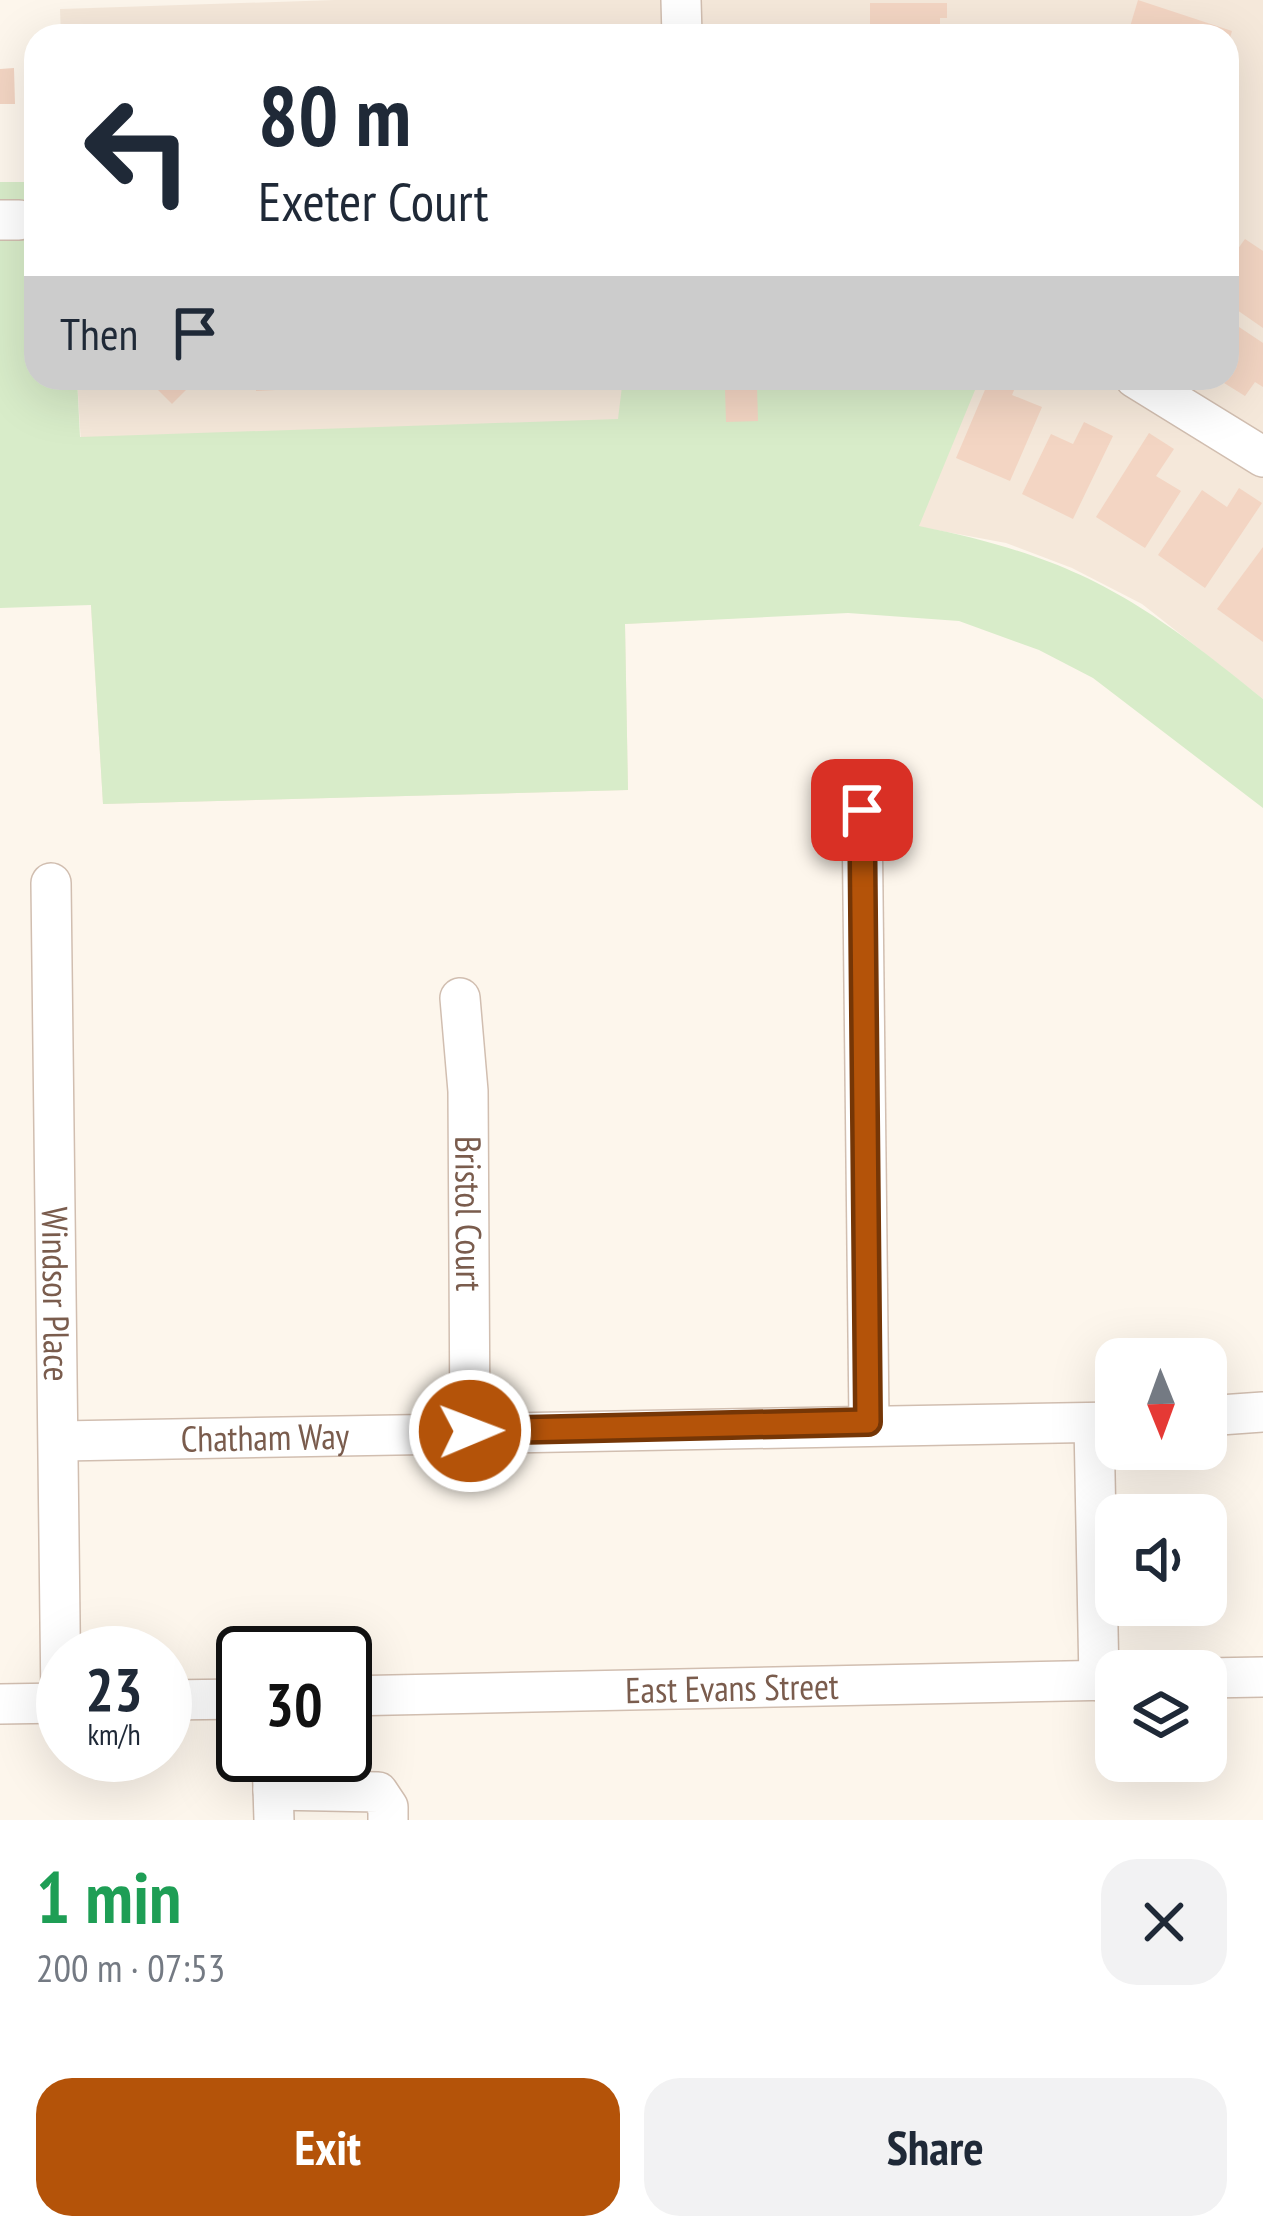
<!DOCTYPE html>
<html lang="en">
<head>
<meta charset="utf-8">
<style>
  body { margin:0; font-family:"PT Sans Narrow",sans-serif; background:#f2f2f3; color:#1f2937; height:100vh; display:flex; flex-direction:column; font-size:45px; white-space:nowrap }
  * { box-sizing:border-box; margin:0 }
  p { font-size:39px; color:#747a83 }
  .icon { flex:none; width:66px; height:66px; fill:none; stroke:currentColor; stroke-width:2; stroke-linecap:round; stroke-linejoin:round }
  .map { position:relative; height:1820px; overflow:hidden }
  .side { display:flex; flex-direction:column; background:#fff; flex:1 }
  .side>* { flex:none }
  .hud { position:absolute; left:24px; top:24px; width:1215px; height:366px; border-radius:36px; box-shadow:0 12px 48px #0002; background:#fff; color:#1f2937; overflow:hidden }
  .needle { width:78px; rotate:179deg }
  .fabs { position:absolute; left:1095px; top:1338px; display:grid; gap:24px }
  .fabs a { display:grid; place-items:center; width:132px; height:132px; border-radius:24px; background:#fff; box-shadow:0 12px 48px #0002; font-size:60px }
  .speed { position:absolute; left:36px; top:1626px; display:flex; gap:24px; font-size:60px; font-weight:700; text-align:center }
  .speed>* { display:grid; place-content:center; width:156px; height:156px; border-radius:50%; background:#fff; box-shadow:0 12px 48px #0002; line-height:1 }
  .speed small { font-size:30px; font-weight:400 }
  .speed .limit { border:6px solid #111; border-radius:18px; background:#fff; color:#111 }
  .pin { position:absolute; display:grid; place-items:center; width:102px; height:102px; color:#fff; margin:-51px; border-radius:24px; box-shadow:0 6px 18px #0006 }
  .me { position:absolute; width:132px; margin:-66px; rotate:89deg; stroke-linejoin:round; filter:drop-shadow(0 0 9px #0008) }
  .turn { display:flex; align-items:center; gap:42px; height:252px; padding:0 36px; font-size:54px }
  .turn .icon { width:156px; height:156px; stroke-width:2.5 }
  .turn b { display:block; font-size:84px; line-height:102px }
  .then { display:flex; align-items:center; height:114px; padding:0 36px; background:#0003; gap:24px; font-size:45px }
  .round { display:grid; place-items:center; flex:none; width:126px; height:126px; border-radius:36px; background:#f2f2f3 }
  .headline { display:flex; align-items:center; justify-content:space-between; height:204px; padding:0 36px }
  h1 { font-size:72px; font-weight:700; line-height:90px; color:#1e9e55 }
  .primary-button { display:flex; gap:24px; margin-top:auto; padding:24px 36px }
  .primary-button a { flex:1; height:138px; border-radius:36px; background:#b45309; color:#fff; font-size:48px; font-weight:700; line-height:138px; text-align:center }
  .primary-button a+a { background:#f2f2f3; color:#1f2937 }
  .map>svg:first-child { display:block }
  .residential { fill:#f5e8da }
  .green { fill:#d8ecc9 }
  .building { fill:#f3d5c3 }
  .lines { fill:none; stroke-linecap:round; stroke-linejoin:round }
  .minor-casing { stroke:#d1beb0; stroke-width:42 }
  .minor { stroke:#fff; stroke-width:39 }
  .route-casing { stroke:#753606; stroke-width:30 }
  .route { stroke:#b45309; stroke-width:21 }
  .labels { text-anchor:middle; stroke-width:12; stroke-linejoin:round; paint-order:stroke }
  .street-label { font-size:36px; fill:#7a5c4d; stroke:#fffaf3 }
</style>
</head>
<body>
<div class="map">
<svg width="1263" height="1820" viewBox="0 0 1263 1820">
  <rect width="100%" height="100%" fill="#fdf6ec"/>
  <polygon class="residential" points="335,0 1263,0 1263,699 1142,604 1072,568 1006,543 920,527 846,612 625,624 628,790 103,804 77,378 1227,378 1227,36 61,36 60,9"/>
  <path class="green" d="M0 182H36V378H77L80 437 618 419 623 378H980L919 526C1078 558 1139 598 1263 699V808L1093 678 1039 650 959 621 848 613 625 624 628 790 103 804 91 605 0 608Z"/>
  <g class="building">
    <polygon points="1138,0 1232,31 1228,44 1227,36 1144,36 1129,30"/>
    <polygon points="870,3 947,3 947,18 940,18 940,36 870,36"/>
    <polygon points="14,68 15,104 0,104 0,69"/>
    <polygon points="1245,239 1263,251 1263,328 1227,303 1227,264"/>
    <polygon points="1227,319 1263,343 1263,387 1255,382 1245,396 1216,378 1227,378"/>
    <polygon points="146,378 198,378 172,404"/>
    <polygon points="256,378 315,378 315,388 256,391"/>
    <polygon points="990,378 1019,378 1012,395 1042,407 1010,481 956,458"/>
    <polygon points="757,386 758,421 726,422 725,388"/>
    <polygon points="1084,422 1113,436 1073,519 1022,494 1051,434 1073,444"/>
    <polygon points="1149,433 1174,449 1156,476 1181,491 1145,548 1096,517"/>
    <polygon points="1239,488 1262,503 1205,588 1158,555 1202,490 1227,507"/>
    <polygon points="1263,547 1263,642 1217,609"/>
  </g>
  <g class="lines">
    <g class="minor-casing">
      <g id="minor">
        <polyline points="681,0 682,36"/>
        <polyline points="0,220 19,220"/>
        <polyline points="1135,378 1263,457"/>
        <polyline points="862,810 869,1422"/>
        <path id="s1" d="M51 883 61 1703"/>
        <path id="s2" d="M460 998 468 1091 470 1431"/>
        <polyline points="1206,1416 1263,1412"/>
        <polyline points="1094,1423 1099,1681"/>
        <path id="s3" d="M61 1441 1116 1422"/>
        <polyline points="1206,1678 1263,1677"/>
        <path id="s4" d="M345 1696 1116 1680"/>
        <polyline points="165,1700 243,1699"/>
        <polyline points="0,1704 63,1703"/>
        <polyline points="272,1755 274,1820"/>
        <polyline points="273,1790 378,1792 388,1807 388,1820"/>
      </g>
    </g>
    <use href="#minor" class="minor"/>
  </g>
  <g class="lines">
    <g class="route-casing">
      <polyline id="route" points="470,1431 868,1422 862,810"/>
    </g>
    <use href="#route" class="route"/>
  </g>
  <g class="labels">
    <g class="street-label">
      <text dy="13" stroke="none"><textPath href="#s2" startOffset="216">Bristol Court</textPath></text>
      <text dy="13" stroke="none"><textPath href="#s1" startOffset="411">Windsor Place</textPath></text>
      <text dy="13" stroke="none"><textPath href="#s3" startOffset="204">Chatham Way</textPath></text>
      <text dy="13" stroke="none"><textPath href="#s4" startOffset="387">East Evans Street</textPath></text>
    </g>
  </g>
</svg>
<div class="fabs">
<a><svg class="needle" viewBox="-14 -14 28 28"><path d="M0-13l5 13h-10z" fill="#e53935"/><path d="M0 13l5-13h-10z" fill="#747a83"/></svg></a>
<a><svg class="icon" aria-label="sound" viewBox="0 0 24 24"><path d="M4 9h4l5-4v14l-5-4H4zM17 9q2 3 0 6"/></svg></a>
<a><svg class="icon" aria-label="layers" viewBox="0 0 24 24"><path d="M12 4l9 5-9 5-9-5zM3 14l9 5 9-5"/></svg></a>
</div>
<div class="speed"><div>23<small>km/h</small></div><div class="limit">30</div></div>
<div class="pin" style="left:862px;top:810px;background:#d93025"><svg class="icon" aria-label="arrive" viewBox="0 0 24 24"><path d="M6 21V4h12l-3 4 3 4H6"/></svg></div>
<svg class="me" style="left:470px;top:1431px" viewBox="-20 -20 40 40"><circle r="17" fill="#b45309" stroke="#fff" stroke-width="3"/><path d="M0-11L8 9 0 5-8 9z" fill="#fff"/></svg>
<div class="hud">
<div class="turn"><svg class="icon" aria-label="left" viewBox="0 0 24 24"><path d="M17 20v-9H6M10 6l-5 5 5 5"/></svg><div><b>80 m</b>Exeter Court</div></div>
<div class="then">Then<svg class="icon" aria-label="arrive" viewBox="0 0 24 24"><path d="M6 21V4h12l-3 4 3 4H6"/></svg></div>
</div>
</div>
<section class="side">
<div class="headline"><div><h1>1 min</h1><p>200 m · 07:53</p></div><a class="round"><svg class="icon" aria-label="close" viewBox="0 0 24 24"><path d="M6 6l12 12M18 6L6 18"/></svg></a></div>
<div class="primary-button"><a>Exit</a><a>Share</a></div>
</section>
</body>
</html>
